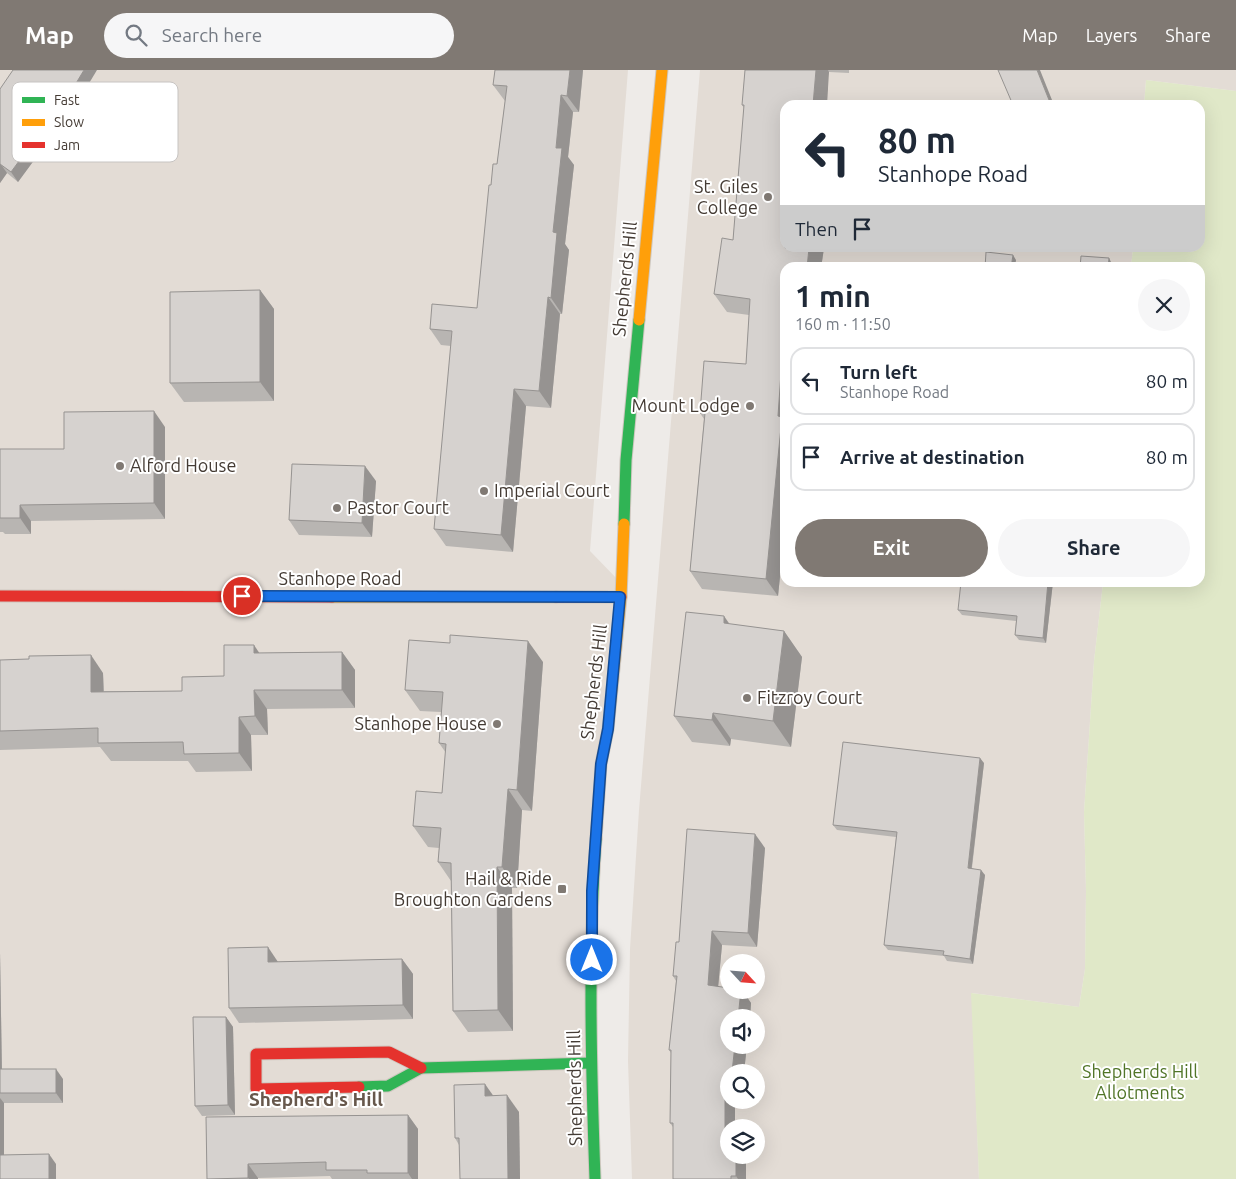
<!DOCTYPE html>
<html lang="en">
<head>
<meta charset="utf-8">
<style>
  body { margin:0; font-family:Ubuntu,sans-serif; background:#f6f6f7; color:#1f2937; height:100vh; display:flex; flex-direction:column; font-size:19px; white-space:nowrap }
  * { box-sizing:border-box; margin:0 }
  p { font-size:16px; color:#747a83 }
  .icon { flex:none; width:28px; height:28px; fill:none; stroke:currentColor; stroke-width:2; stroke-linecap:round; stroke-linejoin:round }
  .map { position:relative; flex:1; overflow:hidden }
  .panel { position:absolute; left:780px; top:192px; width:425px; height:325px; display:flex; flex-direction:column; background:#fff; border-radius:15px; box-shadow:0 5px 20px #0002 }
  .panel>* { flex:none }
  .banner { position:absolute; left:780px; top:30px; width:425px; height:152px; border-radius:15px; box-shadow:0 5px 20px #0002; background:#fff; color:#1f2937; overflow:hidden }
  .needle { width:32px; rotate:116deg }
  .fabs { position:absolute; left:720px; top:884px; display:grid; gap:10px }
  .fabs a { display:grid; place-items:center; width:45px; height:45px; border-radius:50%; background:#fff; box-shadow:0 5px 20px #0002; font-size:25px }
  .pin { position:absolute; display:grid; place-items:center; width:42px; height:42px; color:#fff; margin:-21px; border:2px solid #fff; border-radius:50%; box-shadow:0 1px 5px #0007 }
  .me { position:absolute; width:55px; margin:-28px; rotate:0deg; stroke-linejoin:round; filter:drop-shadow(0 0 4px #0008) }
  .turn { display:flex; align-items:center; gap:18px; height:105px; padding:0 15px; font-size:22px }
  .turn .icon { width:65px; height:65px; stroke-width:2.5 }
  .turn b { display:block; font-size:35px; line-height:42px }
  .then { display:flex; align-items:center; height:48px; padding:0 15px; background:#0003; gap:10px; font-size:19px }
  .round { display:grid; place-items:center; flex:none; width:52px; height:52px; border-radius:26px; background:#f6f6f7 }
  .headline { display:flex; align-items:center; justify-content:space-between; height:85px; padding:0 15px }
  h1 { font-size:30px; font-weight:600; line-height:38px }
  .primary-button { display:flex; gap:10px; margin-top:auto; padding:10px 15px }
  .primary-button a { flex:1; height:58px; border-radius:30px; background:#807973; color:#fff; font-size:20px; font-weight:600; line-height:58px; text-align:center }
  .primary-button a+a { background:#f6f6f7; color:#1f2937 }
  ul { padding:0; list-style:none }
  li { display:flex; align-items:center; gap:15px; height:68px; margin:0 10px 8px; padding:0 5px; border:2px solid #e0e1e3; border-radius:15px }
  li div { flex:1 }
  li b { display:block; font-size:19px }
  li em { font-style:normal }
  header { display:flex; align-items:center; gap:30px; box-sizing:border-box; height:70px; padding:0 25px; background:#807973; color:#fff }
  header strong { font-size:24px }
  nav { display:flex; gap:28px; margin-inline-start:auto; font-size:18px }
  .search { width:350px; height:45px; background:#f6f6f7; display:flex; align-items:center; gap:12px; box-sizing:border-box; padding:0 18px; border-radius:28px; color:#747a83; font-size:19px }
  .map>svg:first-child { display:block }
  .residential { fill:#e3dcd5; fill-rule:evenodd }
  .green { fill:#e0e8c8 }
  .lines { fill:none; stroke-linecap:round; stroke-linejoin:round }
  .fast-casing { stroke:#cec7bf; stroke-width:13 }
  .slow-casing { stroke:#cec7bf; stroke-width:13 }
  .jam-casing { stroke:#cec7bf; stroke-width:13 }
  .fast { stroke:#30b455; stroke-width:11 }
  .slow { stroke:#ff9f0a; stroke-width:11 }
  .jam { stroke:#e5322d; stroke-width:11 }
  .wall { fill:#b8b5b2 }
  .shaded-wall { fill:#969391 }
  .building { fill:#d6d2cf; stroke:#969391 }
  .route-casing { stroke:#114b97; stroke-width:12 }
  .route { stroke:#1a73e8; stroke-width:9 }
  .poi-dot { fill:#807973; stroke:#fff; stroke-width:2 }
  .labels { text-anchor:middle; stroke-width:4; stroke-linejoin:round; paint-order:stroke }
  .poi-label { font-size:18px; fill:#443b34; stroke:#fff; text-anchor:end }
  .street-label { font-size:18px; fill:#443b34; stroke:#fff }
  .park-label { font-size:18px; fill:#517528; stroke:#fff }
  .neighbourhood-label { font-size:19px; font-weight:bold; fill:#67584c; stroke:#fff }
  .key { fill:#fff; stroke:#c7c4c2; stroke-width:1 }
  .key-label { font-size:14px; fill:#443b34 }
</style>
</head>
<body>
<header>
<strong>Map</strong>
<div class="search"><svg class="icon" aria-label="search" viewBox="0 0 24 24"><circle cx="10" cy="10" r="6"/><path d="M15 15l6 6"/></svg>Search here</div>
<nav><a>Map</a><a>Layers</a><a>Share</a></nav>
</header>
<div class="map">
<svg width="1236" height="1109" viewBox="0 0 1236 1109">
  <rect width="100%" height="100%" fill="#eeebe8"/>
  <g class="residential">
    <polygon points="0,0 628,0 590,481 621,513 592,821 596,1109 0,1109"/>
    <path d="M700 0H1236V21L1146 10 1144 35H785V178H1133L1131 197 785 198V512L1103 513 1094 591 1084 742 1086 821 1085 899 1079 937 972 923 979 1109H632L628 991 630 879 639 740ZM729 892H756V920H729ZM729 948H756V975H729ZM729 1002H756V1030H729ZM729 1058H756V1085H729Z"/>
  </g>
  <polygon class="green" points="1146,10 1236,21 1236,1109 979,1109 971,923 1079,937 1085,899 1086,821 1084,742 1094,591 1103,513 1200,512 1200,198 1131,197 1133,178 1200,178 1200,35 1144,35"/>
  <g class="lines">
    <g class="fast-casing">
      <g id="fast">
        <polyline points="624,454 626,390 639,250"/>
        <polyline points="359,1017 388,1016 421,998 591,993"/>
        <path d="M595 1109C591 996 588 882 596 769"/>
      </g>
    </g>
    <g class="slow-casing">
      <g id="slow">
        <polyline points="639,250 662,0"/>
        <polyline points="332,527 556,527"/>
        <polyline points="596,769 601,694 608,659 621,527 624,454"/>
      </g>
    </g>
    <g class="jam-casing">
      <g id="jam">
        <polyline points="0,526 332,527"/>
        <polyline points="556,527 621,527"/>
        <polyline points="359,1017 256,1019 256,984 389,982 421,998"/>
      </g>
    </g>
    <use href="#fast" class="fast"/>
    <use href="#slow" class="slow"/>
    <use href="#jam" class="jam"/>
  </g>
  <g class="wall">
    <polygon points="495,0 583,0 579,42 573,42 568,87 574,95 565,174 569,180 562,244 560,244 551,338 526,336 513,482 446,476 434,459 451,276 441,275 430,259 477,238 491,115 497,94 505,31 493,15"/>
    <polygon points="745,0 849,0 849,3 829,2 785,178 824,178 821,198 785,198 785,458 778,526 702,519 690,501 704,349 700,343 746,294 749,245 727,242 714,224 733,170 744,38 742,35"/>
    <polygon points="0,19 82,25 18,112 7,103 0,113"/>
    <polygon points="260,220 274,239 274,331 184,332 170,313"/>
    <polygon points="165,357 165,449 31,451 31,464 5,464 3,462 0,462 0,379 64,379"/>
    <polygon points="376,411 372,467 299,465 289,450"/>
    <polygon points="1053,512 1046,573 1019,570 1015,565 1016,551 962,545 958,540"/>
    <polygon points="730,554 784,561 802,587 791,677 731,669 730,676 692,672 674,646"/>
    <polygon points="342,582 355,600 355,638 267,639 268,665 251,665 252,701 196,702 188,691 111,691 100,677 0,680 0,590 103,603 104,621 182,621 224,606 259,583"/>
    <polygon points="543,592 532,741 522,740 517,818 512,818 513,961 468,962 453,941 451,811 438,792 439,778 428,777 413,756 442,723 446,683 439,673 441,642 420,641 405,620"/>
    <polygon points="984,693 972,798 985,805 973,894 947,891 944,886 888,880 884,875 896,767 837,760 833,755"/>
    <polygon points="765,778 757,877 722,875 718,917 729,920 742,920 751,933 750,948 729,948 729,975 747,975 744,1002 729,1002 729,1030 741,1030 741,1031 735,1031 735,1058 729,1058 729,1085 746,1085 746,1109 673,1109 673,1057 670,1053 671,983 669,980 676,911 673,906 679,872"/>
    <polygon points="0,883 2,999 63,1009 63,1033 4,1033 4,1085 56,1094 56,1109 0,1109"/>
    <polygon points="402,889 413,904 413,949 239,953 229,938 278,892"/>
    <polygon points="226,947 233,957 235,1045 202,1046 195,1036"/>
    <polygon points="493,1026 519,1042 520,1109 460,1109 459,1075 455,1068"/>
    <polygon points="408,1045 418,1059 418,1109 332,1109 330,1106 258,1108 258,1109 207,1109 206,1047"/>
  </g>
  <g class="shaded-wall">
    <polygon points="84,0 97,0 82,25 18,112 11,102"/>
    <polygon points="570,0 583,0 579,42 567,26"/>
    <polygon points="816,0 828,0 829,2 827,35 813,35"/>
    <polygon points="1037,0 1040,0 1054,35 1051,35"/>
    <polygon points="561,25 573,42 568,87 574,95 565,174 569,180 562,244 551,228 556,78"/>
    <polygon points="0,93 7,103 0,113"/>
    <polygon points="809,178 824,178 821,198 807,198"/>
    <polygon points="1013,185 1016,190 1015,198 1011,198"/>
    <polygon points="1109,188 1112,194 1112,198 1108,198"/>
    <polygon points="260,220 274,239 274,331 260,312"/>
    <polygon points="548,227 560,244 551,338 539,321"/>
    <polygon points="782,288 785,292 785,458 778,526 766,509"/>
    <polygon points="514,319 526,336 513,482 501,465"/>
    <polygon points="154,341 165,357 165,449 154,433"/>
    <polygon points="365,396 376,411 372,467 362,453"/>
    <polygon points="20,435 31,451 31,464 20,448"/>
    <polygon points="1048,512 1053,512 1046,573 1043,568"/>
    <polygon points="724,546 742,572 724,553"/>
    <polygon points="784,561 802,587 791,677 773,651"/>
    <polygon points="528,571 543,592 532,741 517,720"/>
    <polygon points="254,575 266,593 254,583"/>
    <polygon points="342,582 355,600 355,638 342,620"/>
    <polygon points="91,585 103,603 104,640 91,622"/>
    <polygon points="254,620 267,639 268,665 255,646"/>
    <polygon points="713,643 731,669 730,676 712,650"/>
    <polygon points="239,647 251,665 252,701 239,683"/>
    <polygon points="980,688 984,693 971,803 968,798"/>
    <polygon points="508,719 522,740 517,818 502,797"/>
    <polygon points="755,764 765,778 757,877 748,863"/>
    <polygon points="497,797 512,818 513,961 498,940"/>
    <polygon points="981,800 985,805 973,894 970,889"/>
    <polygon points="712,861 722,875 717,929 708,915"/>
    <polygon points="268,877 278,892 268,892"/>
    <polygon points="0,883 2,1009 0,1007"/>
    <polygon points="402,889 413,904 413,949 403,935"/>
    <polygon points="741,920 742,920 751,933 750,948 738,948"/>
    <polygon points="226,947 233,957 235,1045 228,1035"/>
    <polygon points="735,975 747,975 744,1002 732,1002"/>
    <polygon points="56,999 63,1009 63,1033 56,1023"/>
    <polygon points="485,1014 497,1031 485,1026"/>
    <polygon points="725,1017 729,1022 729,1030 735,1031 735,1058 729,1058 729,1069 725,1063"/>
    <polygon points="507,1025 519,1042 520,1109 508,1109"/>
    <polygon points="0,1028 4,1033 4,1095 0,1090"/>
    <polygon points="408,1045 418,1059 418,1109 412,1109 408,1103"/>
    <polygon points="49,1084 56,1094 56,1109 49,1109"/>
    <polygon points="736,1085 746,1085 746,1109 738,1109 736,1106"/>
    <polygon points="248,1094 258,1108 258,1109 249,1109 248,1108"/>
  </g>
  <g class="building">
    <polygon points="13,0 84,0 75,15 11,102 0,94 0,19"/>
    <polygon points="495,0 570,0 567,26 561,25 556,78 562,78 553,162 557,163 551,228 548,227 539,321 514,319 501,465 434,459 452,261 430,259 432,234 477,238 489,115 491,115 493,94 497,94 507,16 493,15"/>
    <polygon points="745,0 816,0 813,35 785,35 785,178 809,178 807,198 785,198 785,289 782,288 778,346 782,347 766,509 690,501 705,343 700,343 704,291 746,294 750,229 714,224 722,168 733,170 744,35 742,35"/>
    <polygon points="998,0 1037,0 1051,35 1013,35"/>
    <polygon points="986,182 1013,185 1011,198 985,198"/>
    <polygon points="1081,186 1109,188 1108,198 1080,198"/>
    <polygon points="260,220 260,312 170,313 170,222"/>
    <polygon points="154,341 154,433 20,435 20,448 0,448 0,379 64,379 64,342"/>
    <polygon points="292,394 365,396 362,453 289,450"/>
    <polygon points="961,512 1048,512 1043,568 1015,565 1017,546 958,540"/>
    <polygon points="686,542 724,546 724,553 784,561 773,651 713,643 712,650 674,646"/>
    <polygon points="450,565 528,571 517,720 508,719 502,797 497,797 498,940 453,941 451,793 438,792 441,758 413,756 416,721 442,723 446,674 439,673 443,622 405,620 409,570 450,573"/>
    <polygon points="224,575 254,575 254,583 342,582 342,620 254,620 255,646 239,647 239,683 184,684 183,672 98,673 98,658 0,661 0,590 29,589 29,586 91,585 91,622 182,621 182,607 224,606"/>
    <polygon points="843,672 980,688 968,798 981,800 970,889 943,885 944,881 884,875 897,762 833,755"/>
    <polygon points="687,759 755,764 748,863 712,861 708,915 729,918 729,920 741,920 738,948 729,948 729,975 735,975 732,1002 729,1002 729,1017 725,1017 725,1063 729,1063 729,1085 736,1085 736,1106 731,1106 731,1109 673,1109 673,1053 670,1053 671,980 669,980 677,906 673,906 676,872 679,872"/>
    <polygon points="268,877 268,892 402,889 403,935 229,938 228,878"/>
    <polygon points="193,947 226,947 228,1035 195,1036"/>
    <rect x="0" y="999" width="56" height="24"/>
    <polygon points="485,1014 485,1026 507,1025 508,1109 460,1109 459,1068 455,1068 454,1015"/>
    <polygon points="408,1045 408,1103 367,1103 367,1100 326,1100 326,1092 248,1094 248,1108 207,1109 206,1047"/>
    <polygon points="49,1084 49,1109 0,1109 0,1085"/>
  </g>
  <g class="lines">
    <g class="route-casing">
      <polyline id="route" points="242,526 620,527 608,659 601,694 592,821 592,890"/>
    </g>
    <use href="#route" class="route"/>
  </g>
  <g class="poi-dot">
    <circle cx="768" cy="127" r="5"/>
    <circle cx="750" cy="336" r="5"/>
    <circle cx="120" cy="396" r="5"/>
    <circle cx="484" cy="421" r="5"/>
    <circle cx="337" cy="438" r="5"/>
    <circle cx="747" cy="628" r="5"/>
    <circle cx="497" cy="654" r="5"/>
    <rect x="557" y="814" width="10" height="10" rx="2.5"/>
  </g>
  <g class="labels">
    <g class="poi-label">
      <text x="758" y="123">St. Giles<tspan x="758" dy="21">College</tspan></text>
      <text x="740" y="342">Mount Lodge</text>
      <text x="130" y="402" text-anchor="start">Alford House</text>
      <text x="494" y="427" text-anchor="start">Imperial Court</text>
      <text x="347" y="444" text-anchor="start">Pastor Court</text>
      <text x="757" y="634" text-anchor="start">Fitzroy Court</text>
      <text x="487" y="660">Stanhope House</text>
      <text x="552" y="815">Hail &amp; Ride<tspan x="552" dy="21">Broughton Gardens</tspan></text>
    </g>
    <g class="street-label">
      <text transform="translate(625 209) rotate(-84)" y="6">Shepherds Hill</text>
      <text x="340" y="515">Stanhope Road</text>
      <text transform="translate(594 612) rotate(-83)" y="6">Shepherds Hill</text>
      <text transform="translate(575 1018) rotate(-91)" y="6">Shepherds Hill</text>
    </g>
    <g class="park-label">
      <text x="1140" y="1008">Shepherds Hill<tspan x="1140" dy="21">Allotments</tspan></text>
    </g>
    <g class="neighbourhood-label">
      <text x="316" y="1036">Shepherd's Hill</text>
    </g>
  </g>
  <rect x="12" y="12" width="166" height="80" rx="8" class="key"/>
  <rect x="22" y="27" width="23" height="6" fill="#30b455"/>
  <rect x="22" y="49" width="23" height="7" fill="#ff9f0a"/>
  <rect x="22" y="72" width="23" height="6" fill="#e5322d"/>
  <g class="key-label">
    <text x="54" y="35">Fast</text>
    <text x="54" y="57">Slow</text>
    <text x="54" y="80">Jam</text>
  </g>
</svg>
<div class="fabs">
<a><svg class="needle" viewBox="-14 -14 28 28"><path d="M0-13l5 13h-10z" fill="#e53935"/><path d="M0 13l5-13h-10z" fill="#747a83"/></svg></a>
<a><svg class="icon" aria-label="sound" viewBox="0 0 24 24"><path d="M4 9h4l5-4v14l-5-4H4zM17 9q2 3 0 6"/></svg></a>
<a><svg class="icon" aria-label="search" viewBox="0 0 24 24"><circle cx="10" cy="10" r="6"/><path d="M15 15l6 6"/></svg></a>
<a><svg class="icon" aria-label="layers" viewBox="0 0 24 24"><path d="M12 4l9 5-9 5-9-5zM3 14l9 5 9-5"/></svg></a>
</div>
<div class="pin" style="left:242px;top:526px;background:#d93025"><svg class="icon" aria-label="arrive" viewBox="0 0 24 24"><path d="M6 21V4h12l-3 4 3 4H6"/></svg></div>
<svg class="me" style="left:592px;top:890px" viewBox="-20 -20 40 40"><circle r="17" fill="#1a73e8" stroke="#fff" stroke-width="3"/><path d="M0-11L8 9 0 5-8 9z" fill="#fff"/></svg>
<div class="banner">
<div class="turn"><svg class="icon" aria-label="left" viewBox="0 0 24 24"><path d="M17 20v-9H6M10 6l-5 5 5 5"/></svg><div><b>80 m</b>Stanhope Road</div></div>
<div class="then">Then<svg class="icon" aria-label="arrive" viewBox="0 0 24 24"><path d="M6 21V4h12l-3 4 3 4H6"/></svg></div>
</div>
<section class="panel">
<div class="headline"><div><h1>1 min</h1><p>160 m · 11:50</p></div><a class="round"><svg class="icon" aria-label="close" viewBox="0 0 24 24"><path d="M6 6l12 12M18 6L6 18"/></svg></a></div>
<ul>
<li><svg class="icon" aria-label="left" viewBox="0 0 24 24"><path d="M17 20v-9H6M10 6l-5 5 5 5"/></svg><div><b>Turn left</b><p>Stanhope Road</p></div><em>80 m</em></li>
<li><svg class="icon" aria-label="arrive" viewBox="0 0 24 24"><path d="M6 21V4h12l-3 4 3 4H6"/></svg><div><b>Arrive at destination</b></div><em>80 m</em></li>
</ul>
<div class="primary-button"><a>Exit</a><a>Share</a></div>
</section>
</div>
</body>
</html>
